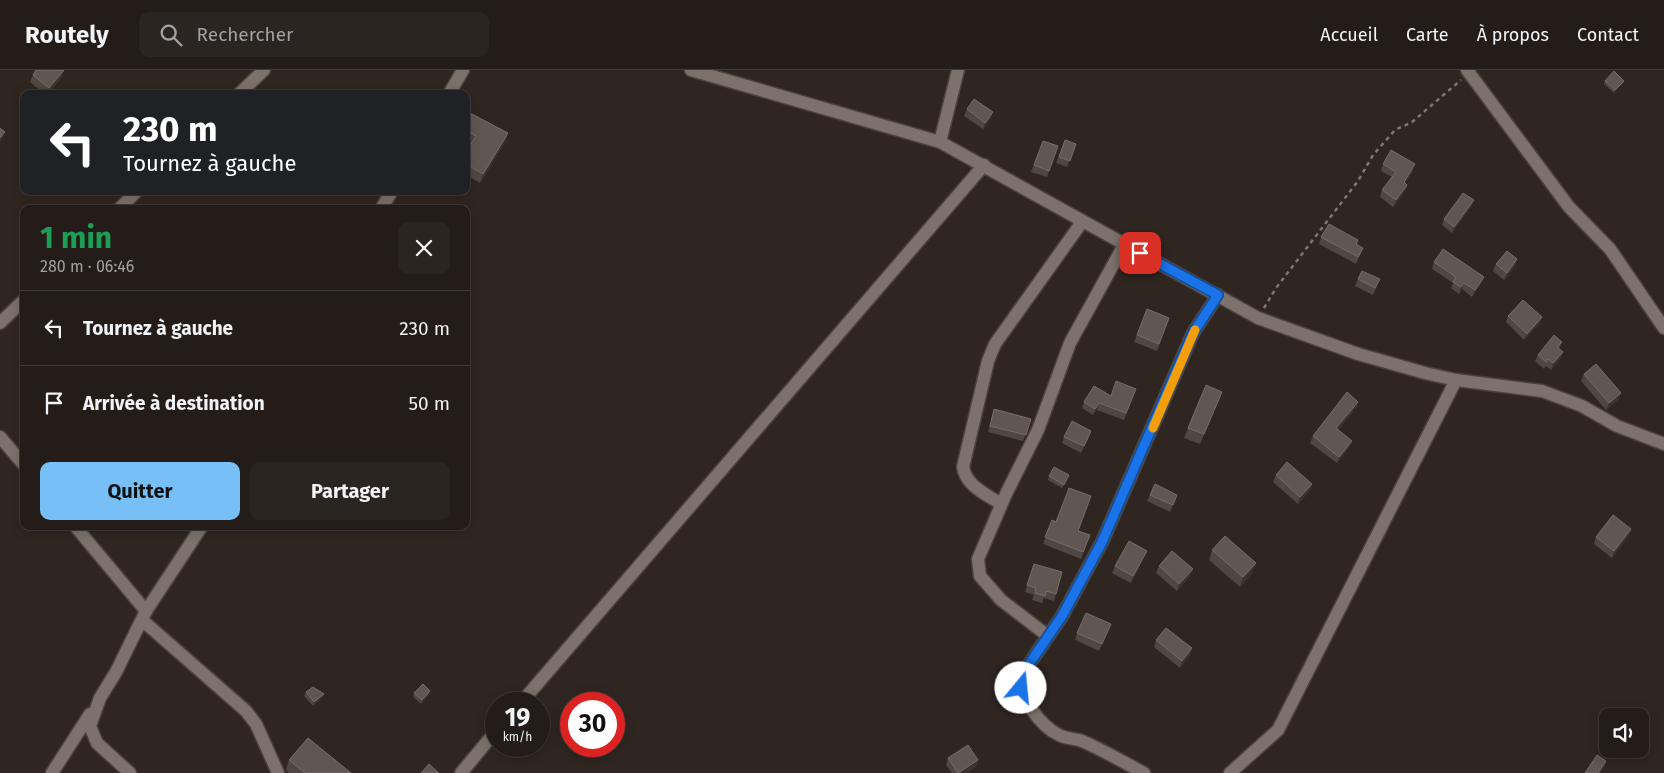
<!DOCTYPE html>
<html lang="fr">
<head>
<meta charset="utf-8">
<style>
  body { margin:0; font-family:"Fira Sans",sans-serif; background:#2b2522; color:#f1f3f6; height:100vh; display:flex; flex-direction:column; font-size:19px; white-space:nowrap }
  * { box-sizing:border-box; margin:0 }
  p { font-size:16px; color:#a3a1a2 }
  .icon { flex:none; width:28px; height:28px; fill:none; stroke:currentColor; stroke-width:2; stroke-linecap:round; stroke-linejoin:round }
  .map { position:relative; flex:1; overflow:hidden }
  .panel { position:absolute; left:20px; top:135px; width:450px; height:325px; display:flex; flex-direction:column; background:#231c19; border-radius:10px; box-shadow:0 2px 12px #0003,0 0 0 1px #403a38 }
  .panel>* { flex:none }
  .guide { position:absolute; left:20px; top:20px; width:450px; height:105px; border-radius:10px; box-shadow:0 2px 12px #0003,0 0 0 1px #403a38; background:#202124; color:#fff; overflow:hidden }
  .tools { position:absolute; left:1599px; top:638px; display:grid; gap:10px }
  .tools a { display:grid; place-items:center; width:50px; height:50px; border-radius:10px; background:#231c19; box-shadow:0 2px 12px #0003,0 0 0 1px #403a38; font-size:25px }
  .speed { position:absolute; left:485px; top:622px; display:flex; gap:10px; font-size:25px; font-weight:700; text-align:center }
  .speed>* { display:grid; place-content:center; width:65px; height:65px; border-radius:50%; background:#231c19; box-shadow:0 2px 12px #0003,0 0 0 1px #403a38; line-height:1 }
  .speed small { font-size:12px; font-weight:400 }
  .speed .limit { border:8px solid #d22; background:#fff; color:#111 }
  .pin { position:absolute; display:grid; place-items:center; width:42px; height:42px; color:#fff; margin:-21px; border-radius:10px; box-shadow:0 2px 8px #0006 }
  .me { position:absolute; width:55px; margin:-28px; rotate:17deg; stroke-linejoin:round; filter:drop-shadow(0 0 4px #0008) }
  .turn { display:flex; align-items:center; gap:18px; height:105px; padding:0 20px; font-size:22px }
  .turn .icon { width:65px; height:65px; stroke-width:2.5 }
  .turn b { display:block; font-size:35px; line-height:42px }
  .round { display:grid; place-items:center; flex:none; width:52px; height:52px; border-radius:10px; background:#2b2522 }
  .overview { display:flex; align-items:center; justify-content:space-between; height:85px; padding:0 20px }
  h1 { font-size:30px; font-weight:700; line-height:38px; color:#1e9e55 }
  .cta { display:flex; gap:10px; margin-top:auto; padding:10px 20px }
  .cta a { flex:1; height:58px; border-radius:10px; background:#76c0f7; color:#111; font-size:20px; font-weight:700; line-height:58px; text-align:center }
  .cta a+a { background:#2b2522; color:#f1f3f6 }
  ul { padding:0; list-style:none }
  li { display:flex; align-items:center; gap:15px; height:75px; padding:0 20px; border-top:1px solid #403a38 }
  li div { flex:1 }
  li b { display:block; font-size:19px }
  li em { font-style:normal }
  header { display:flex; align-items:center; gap:30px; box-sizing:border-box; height:70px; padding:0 25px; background:#231c19; border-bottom:1px solid #403a38 }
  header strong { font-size:24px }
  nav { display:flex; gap:28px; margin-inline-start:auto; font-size:18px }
  .search { width:350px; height:45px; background:#2b2522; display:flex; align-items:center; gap:12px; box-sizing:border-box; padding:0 18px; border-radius:10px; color:#a3a1a2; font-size:19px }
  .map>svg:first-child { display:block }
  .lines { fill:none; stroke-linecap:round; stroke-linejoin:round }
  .street-casing { stroke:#49423e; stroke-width:15 }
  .path { stroke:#7e7671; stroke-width:2.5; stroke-dasharray:4 4; stroke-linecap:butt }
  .street { stroke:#7c726b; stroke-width:12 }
  .wall { fill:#4f4741 }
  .shaded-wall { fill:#3c332d }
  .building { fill:#605752; stroke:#756d68 }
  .route-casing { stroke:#114b97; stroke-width:12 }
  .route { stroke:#1a73e8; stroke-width:9 }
  .slow { stroke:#f59e0b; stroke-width:9 }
</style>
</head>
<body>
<header>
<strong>Routely</strong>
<div class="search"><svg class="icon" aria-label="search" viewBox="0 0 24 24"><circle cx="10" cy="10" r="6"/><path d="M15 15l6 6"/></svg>Rechercher</div>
<nav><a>Accueil</a><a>Carte</a><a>À propos</a><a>Contact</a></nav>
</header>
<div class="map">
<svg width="1664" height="703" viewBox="0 0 1664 703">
  <rect width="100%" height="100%" fill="#2f2621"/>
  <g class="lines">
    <g class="street-casing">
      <g id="street">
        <polyline points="691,0 940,72 1258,248 1358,284 1425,303 1456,310 1542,321 1582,336 1617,356 1664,374"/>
        <polyline points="1467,0 1569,137 1610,179 1664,258"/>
        <polyline points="239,24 264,0"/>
        <polyline points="449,24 463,0"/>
        <polyline points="940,72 958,0"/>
        <polyline points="119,139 137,121"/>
        <polyline points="381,139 392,121"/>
        <polyline points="0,253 24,230"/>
        <polyline points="0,367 24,395"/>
        <path d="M1001 434C986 424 966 416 963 397L988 291 995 274 1082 152"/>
        <polyline points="75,456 146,541"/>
        <polyline points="142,550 246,641 256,654 278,703"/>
        <polyline points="1048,566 1001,530 980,506 978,489 1006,424 1038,360 1070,273 1124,175"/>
        <polyline points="520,634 984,95"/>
        <polyline points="52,703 90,644"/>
        <polyline points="130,703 97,673 90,656 100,628 116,602 146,541 202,456"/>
        <polyline points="461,703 496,661"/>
        <path d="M1144 703C1123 692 1103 680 1082 671 1075 668 1066 669 1059 665 1039 655 1021 629 1021 606L1062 546 1102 472 1193 263 1218 225"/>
        <polyline points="1230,703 1278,660 1456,310"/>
      </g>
    </g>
    <polyline class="path" points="1264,238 1276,218 1358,111 1373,85 1395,60 1412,52 1461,10"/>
    <use href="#street" class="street"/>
  </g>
  <g class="wall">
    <polygon points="33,5 62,7 48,24 45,24 30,12"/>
    <polygon points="1605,11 1624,11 1622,14 1614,23 1604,14"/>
    <polygon points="967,39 991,48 983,59 964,46"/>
    <polygon points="466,41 508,63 505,72 480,113 466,105 466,82 471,74 466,71"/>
    <polygon points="1065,70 1076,74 1067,97 1056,93"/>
    <polygon points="1043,71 1058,76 1047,107 1031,102"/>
    <polygon points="1383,94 1413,101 1405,113 1407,115 1405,121 1393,137 1380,127 1382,120 1392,107 1381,101"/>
    <polygon points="1472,135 1452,163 1442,155 1444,149"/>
    <polygon points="1321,167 1358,170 1357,175 1363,178 1356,194 1319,174"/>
    <polygon points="1517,189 1515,196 1504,210 1493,201 1496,194"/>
    <polygon points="1434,192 1484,207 1481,213 1472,227 1462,219 1459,224 1451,218 1453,213 1432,199"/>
    <polygon points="1358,209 1377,216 1373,225 1355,216"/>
    <polygon points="1147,239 1169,248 1157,281 1134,272"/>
    <polygon points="1508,246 1542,247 1539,254 1524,270 1506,252"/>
    <polygon points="1562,272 1559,279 1563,282 1560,289 1551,300 1546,296 1544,299 1535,291 1538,285"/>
    <polygon points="1584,304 1619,329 1606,340 1581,311"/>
    <polygon points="1136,319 1124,350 1097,340 1093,345 1082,338 1084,332 1111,326"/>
    <polygon points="1218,332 1200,374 1184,368 1188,358"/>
    <polygon points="1358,332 1356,338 1338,360 1349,377 1337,393 1310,373 1313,366"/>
    <polygon points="994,339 1031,349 1023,371 988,362"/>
    <polygon points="1064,367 1089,367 1081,383 1062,373"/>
    <polygon points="1069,405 1062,418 1048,410 1049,406"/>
    <polygon points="1276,405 1312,414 1310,420 1298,434 1273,412"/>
    <polygon points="1150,425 1177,425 1170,442 1147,431"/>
    <polygon points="1052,450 1090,465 1081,489 1043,474"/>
    <polygon points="1629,465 1612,488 1594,474 1596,467"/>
    <polygon points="1212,480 1252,503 1240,517 1209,490"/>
    <polygon points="1147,481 1131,513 1112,503 1115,496"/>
    <polygon points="1034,494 1056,524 1054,531 1044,528 1042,533 1032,530 1034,525 1025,522"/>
    <polygon points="1159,496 1190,506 1177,521 1156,503"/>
    <polygon points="1111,554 1099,581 1075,570 1077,563"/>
    <polygon points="1156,570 1190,585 1180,598 1154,577"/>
    <polygon points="306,622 324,624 323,627 313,636 304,626"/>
    <polygon points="414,623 429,625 421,634 413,627"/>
    <polygon points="948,688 978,690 976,697 966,703 952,703 946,695"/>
    <polygon points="289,690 351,703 289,703 286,700"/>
  </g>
  <g class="shaded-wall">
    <polygon points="64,0 62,7 47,24 49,18"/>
    <polygon points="1624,11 1622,14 1614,23 1615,20"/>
    <polygon points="993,42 991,48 983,59 985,53"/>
    <polygon points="5,62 2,69 0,72 0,68"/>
    <polygon points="508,63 505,72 480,113 483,104"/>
    <polygon points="1415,94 1413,101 1402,119 1404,112"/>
    <polygon points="1407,115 1405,121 1393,137 1396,130"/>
    <polygon points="1474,130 1472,135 1452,163 1454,157"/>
    <polygon points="1517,189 1515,196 1504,210 1507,203"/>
    <polygon points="1484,207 1481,213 1472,227 1475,220"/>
    <polygon points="1464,213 1462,219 1459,224 1461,217"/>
    <polygon points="1542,247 1539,254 1524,270 1527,264"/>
    <polygon points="1563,282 1560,289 1551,300 1553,293"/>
    <polygon points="1621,323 1619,329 1606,340 1609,333"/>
    <polygon points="1358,332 1356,338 1334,365 1336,358"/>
    <polygon points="1099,333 1097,340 1093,345 1095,339"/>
    <polygon points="1091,361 1089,367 1081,383 1084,376"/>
    <polygon points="1352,371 1349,377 1337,393 1339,387"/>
    <polygon points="1312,414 1310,420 1298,434 1300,427"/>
    <polygon points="1631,459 1629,465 1612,488 1614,481"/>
    <polygon points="1147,481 1131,513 1133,506"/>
    <polygon points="1256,493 1252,503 1240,517 1243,507"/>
    <polygon points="1193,499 1190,506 1177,521 1179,514"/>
    <polygon points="1192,578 1190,585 1180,598 1182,591"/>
    <polygon points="430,621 429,625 421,634 422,630"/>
    <polygon points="324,624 323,627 313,636 314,632"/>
    <polygon points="978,690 976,697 966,703 958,703"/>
    <polygon points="1606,691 1604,698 1600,703 1598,703"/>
  </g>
  <g class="building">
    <polygon points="36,0 64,0 49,18 33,5"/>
    <polygon points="1614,1 1624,11 1615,20 1605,11"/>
    <polygon points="974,29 993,42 985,53 967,39"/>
    <polygon points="466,41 508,63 483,104 466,94 466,82 476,66 466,61"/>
    <polygon points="0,58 5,62 0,68"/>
    <polygon points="1065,70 1076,74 1070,91 1059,87"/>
    <polygon points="1043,71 1058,76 1049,101 1034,95"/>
    <polygon points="1391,80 1415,94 1404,112 1407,115 1396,130 1382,120 1396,102 1383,94"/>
    <polygon points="1463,123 1474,130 1454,157 1444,149"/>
    <polygon points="1329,154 1358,170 1356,174 1363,178 1358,187 1321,167"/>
    <polygon points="1443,179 1484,207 1475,220 1464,213 1461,217 1453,212 1456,207 1434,192"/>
    <polygon points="1507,181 1517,189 1507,203 1496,194"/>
    <polygon points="1362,201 1380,209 1375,218 1358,209"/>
    <polygon points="1523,230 1542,247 1527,264 1508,246"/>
    <polygon points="1147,239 1169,248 1159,274 1137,265"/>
    <polygon points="1554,265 1562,272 1557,277 1563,282 1553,293 1548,289 1546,292 1538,285"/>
    <polygon points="1596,294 1621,323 1609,333 1584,304"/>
    <polygon points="1116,311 1136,319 1126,343 1099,333 1095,339 1084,332 1094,316 1111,326"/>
    <polygon points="1206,315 1222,322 1204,364 1188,358"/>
    <polygon points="1347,322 1358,332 1336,358 1352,371 1339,387 1313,366"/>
    <polygon points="994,339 1031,349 1026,365 990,356"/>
    <polygon points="1072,351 1091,361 1084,376 1064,367"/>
    <polygon points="1287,392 1312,414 1300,427 1276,405"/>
    <polygon points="1054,397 1069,405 1064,415 1049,406"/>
    <polygon points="1155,414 1177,425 1173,435 1150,425"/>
    <polygon points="1069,418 1091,426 1078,461 1090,465 1083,482 1045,467 1052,450 1056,452"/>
    <polygon points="1613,445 1631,459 1614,481 1596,467"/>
    <polygon points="1225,466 1256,493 1243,507 1212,480"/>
    <polygon points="1129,471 1147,481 1133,506 1115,496"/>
    <polygon points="1172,481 1193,499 1179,514 1159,496"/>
    <polygon points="1034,494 1062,502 1056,524 1046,521 1045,526 1035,523 1036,518 1027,515"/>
    <polygon points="1086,543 1111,554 1102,574 1077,563"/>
    <polygon points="1166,558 1192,578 1182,591 1156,570"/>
    <polygon points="423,614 430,621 422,630 414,623"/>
    <polygon points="313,617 324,624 314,632 306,622"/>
    <polygon points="308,668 351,703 305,703 289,690"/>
    <polygon points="968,675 978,690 958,703 948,688"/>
    <polygon points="1597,685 1606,691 1598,703 1585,703"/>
    <polygon points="429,694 439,703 421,703"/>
  </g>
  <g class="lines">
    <g class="route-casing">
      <polyline id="route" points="1021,618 1021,606 1062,546 1102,472 1193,263 1218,225 1140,183"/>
    </g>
    <use href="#route" class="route"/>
    <polyline class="slow" points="1153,358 1195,260"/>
  </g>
</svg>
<div class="tools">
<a><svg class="icon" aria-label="sound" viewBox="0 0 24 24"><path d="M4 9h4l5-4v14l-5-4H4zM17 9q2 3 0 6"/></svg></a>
</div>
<div class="speed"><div>19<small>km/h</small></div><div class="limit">30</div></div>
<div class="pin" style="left:1140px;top:183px;background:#d93025"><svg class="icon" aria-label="arrive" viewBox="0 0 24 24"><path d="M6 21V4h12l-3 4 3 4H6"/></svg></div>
<svg class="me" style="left:1021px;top:618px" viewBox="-20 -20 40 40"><circle r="19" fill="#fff"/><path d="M0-13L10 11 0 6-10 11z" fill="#1a73e8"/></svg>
<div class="guide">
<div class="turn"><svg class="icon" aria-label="left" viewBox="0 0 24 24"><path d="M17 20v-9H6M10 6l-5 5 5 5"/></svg><div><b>230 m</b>Tournez à gauche</div></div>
</div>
<section class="panel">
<div class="overview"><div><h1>1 min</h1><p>280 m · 06:46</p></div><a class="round"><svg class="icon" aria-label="close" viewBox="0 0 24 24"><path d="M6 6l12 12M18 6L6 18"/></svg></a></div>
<ul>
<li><svg class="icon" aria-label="left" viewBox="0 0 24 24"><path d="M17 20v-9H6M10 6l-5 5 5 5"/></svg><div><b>Tournez à gauche</b></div><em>230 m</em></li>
<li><svg class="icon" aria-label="arrive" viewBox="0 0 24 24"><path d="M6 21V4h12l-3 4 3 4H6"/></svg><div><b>Arrivée à destination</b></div><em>50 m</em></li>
</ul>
<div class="cta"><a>Quitter</a><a>Partager</a></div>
</section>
</div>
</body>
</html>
